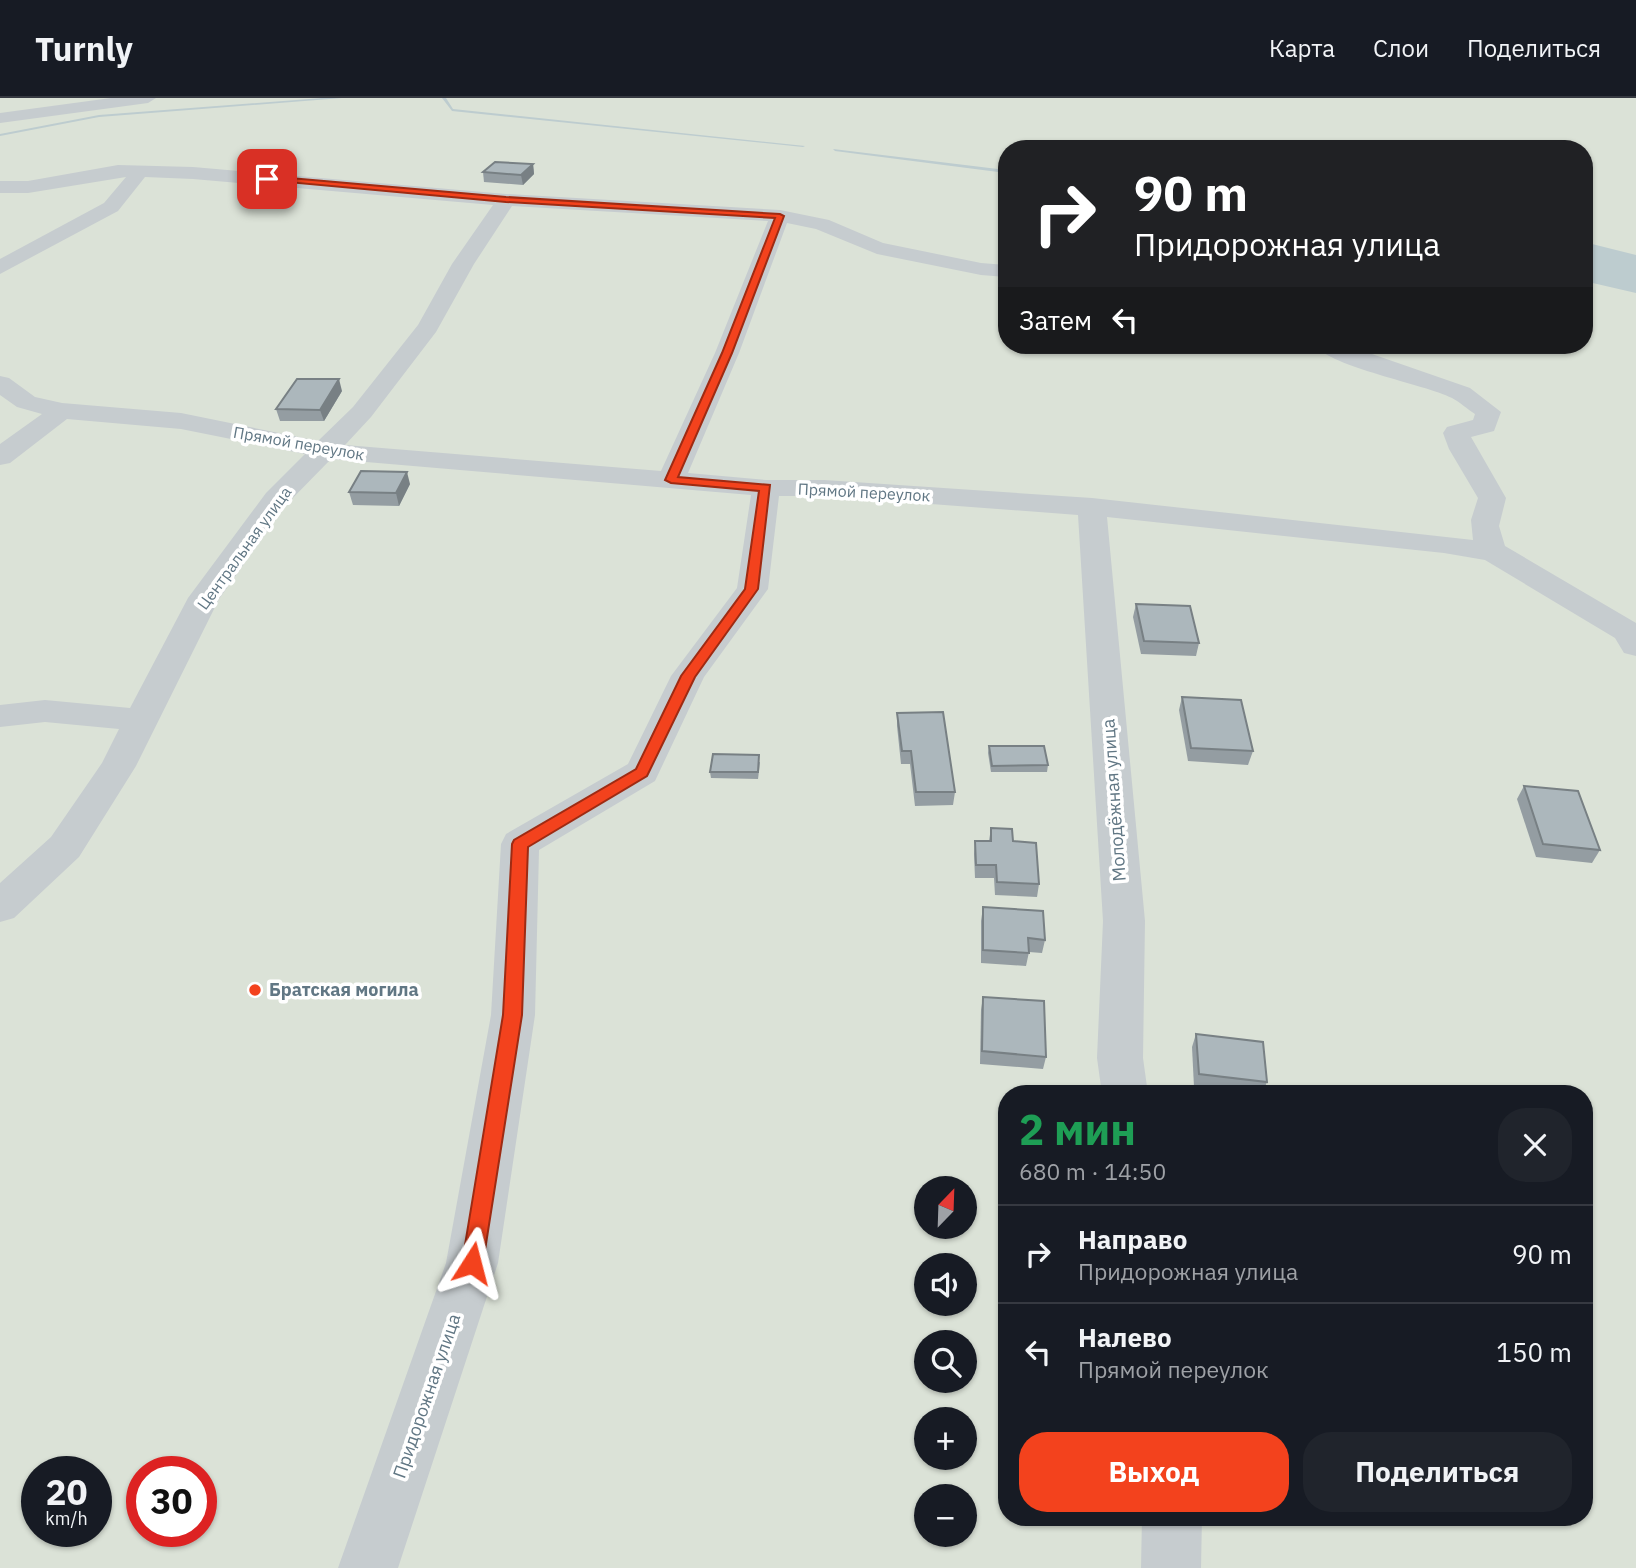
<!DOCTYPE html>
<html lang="ru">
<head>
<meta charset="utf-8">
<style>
  body { margin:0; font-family:"IBM Plex Sans",sans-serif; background:#20242c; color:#f1f3f6; height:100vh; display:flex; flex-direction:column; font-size:26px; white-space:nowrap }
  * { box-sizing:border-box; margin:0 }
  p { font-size:23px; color:#9ea1a6 }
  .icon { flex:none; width:38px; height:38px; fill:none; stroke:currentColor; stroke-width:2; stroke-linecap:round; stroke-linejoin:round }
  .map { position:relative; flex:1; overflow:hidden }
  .drawer { position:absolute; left:998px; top:987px; width:595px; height:441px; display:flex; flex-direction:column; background:#171b24; border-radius:28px; box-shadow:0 2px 5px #0004 }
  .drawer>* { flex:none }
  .hud { position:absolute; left:998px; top:42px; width:595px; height:214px; border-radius:28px; box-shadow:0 2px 5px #0004; background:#202124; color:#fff; overflow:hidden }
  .needle { width:46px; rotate:23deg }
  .tools { position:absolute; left:914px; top:1078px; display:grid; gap:14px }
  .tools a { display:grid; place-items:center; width:63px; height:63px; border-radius:50%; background:#171b24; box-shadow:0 2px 5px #0004; font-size:35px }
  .speed { position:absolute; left:21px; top:1358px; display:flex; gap:14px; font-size:35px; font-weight:700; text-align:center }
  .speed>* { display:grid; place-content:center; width:91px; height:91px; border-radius:50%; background:#171b24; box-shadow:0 2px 5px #0004; line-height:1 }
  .speed small { font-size:18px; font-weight:400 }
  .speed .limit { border:10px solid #d22; background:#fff; color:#111 }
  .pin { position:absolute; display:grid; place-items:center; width:60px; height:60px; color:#fff; margin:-30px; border-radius:14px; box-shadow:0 4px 10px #0006 }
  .me { position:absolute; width:77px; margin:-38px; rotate:9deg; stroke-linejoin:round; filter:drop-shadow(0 0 5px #0008) }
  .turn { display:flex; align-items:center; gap:24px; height:147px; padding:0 21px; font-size:32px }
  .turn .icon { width:91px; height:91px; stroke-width:2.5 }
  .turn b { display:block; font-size:49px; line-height:60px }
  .then { display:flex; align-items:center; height:66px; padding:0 21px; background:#0003; gap:14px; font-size:26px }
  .round { display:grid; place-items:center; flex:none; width:74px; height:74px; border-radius:28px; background:#20242c }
  .overview { display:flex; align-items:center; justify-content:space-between; height:119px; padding:0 21px }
  h1 { font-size:42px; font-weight:800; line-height:52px; color:#1e9e55 }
  .button { display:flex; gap:14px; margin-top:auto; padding:14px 21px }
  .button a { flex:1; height:80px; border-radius:28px; background:#f3421d; color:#fff; font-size:28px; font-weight:800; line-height:80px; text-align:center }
  .button a+a { background:#20242c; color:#f1f3f6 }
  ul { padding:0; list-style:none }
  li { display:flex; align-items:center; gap:21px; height:98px; padding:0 21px; border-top:2px solid #363941 }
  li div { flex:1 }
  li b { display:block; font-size:26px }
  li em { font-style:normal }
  header { display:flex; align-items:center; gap:42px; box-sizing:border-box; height:98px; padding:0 35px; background:#171b24; border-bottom:2px solid #363941 }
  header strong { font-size:33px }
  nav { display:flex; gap:38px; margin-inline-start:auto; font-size:24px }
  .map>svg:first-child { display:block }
  .green { fill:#dbe2d7; fill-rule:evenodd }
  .water { fill:#bdcccf }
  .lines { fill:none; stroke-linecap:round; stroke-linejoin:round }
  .stream { fill:#bdcccf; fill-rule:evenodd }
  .minor { fill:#c6cccf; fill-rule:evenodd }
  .wall { fill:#949da2 }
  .shaded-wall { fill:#788084 }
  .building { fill:#acb7bc; stroke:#788084; stroke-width:2 }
  .route { fill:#f3421d; stroke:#9e2b13; stroke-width:2 }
  .poi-dot { fill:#f3421d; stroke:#fff; stroke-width:2.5 }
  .labels { text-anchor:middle; stroke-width:7; stroke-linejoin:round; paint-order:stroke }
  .far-street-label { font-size:16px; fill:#617784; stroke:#fff }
  .street-label { font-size:18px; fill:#617784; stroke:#fff }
  .poi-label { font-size:18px; font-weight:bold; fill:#617784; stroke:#fff; text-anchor:start }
</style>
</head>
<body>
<header>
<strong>Turnly</strong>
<nav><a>Карта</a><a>Слои</a><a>Поделиться</a></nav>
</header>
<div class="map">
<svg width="1636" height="1470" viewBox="0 0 1636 1470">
  <rect width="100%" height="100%" fill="#f9f9f6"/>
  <path class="green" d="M0 0H1636V1470H0ZM1006 51H1584V247H1006ZM1006 996H1584V1419H1006ZM926 1090H964V1129H926ZM926 1167H964V1206H926ZM926 1244H964V1283H926ZM926 1321H964V1360H926ZM37 1374H96V1433H37ZM142 1374H201V1433H142ZM926 1398H964V1437H926Z"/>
  <polygon class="water" points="1584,144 1636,157 1636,195 1584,183"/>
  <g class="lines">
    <g class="stream">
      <polygon points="322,0 342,0 99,19 0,38 0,36 99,17"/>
      <polygon points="442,0 446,0 453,11 805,48 803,49 452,13"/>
      <polygon points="833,51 1006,72 1006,75 835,53"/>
    </g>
    <g class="minor">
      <polygon points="111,0 156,0 148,5 0,25 0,15"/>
      <path d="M118 67 193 69 506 96 780 112 829 122 883 145 981 165 1006 167V179L981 177 877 156 816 131 787 125 739 255 688 375 766 382H824L1092 400 1473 442 1471 422 1478 400 1449 351 1443 335 1447 329 1473 322 1475 316C1467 311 1460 304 1452 300 1424 286 1330 269 1315 247H1346L1470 290 1501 314 1494 333 1471 339 1506 400 1499 428 1505 448 1636 525V558L1624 555 1615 540 1485 462 1444 455 1107 419 1145 823 1143 960 1148 996H1102L1097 960 1103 823 1078 417 824 398H779L768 491 704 579 655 683 539 752 535 917 498 1165 398 1470H338L446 1165 491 917 501 746 506 736 628 666 671 578 737 490 751 397 331 361 286 407 219 501 136 668 79 759 14 820 0 824V785L51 739 102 665 119 631 45 624 0 629V607L45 602 130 610 188 500 266 395 305 356 181 331 67 321 10 365 0 367V346L42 316 17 309 0 297V278L9 280 35 299 62 305 181 315 318 343 353 309 418 227 452 166 493 107 193 81 145 79 118 113 0 176V161L104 105 126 79 28 95H0V83H28ZM512 108 768 123 715 255 661 373 345 347 371 319 436 234 474 166Z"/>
      <polygon points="1142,1419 1202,1419 1201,1470 1141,1470"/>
    </g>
  </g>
  <g class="wall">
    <polygon points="533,66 534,76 523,87 484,84 483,74"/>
    <polygon points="342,293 324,323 280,323 276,311"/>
    <polygon points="410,386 399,408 353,407 349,394"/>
    <polygon points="1136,506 1199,545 1196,558 1141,556 1133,519"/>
    <polygon points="1182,599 1253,653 1248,667 1188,663 1179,612"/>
    <polygon points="897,615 955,694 953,707 915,708 910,666 901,666 897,628"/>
    <polygon points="989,648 1048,667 1047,674 991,674 988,655"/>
    <polygon points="760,664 758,681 711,680 710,674"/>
    <polygon points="1524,688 1600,752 1592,765 1536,759 1517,701"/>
    <polygon points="991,730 1013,743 1039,786 1037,799 995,797 994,780 975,780 974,756 975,743 989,743"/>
    <polygon points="983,809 1045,842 1042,855 1029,854 1026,868 981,865 981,823"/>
    <polygon points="983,899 1046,959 1043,971 980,966 981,912"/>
    <polygon points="1196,936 1267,984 1262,996 1249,996 1194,989 1192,949"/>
  </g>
  <g class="shaded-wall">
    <polygon points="533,66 534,76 523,87 521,77"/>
    <polygon points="339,281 342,293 324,323 320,312"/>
    <polygon points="407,374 410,386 399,408 396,395"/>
  </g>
  <g class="building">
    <polygon points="495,64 533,66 521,77 483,74"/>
    <polygon points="297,281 339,281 320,312 276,311"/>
    <polygon points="361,373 407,374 396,395 349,394"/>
    <polygon points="1136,506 1190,508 1199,545 1144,543"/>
    <polygon points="1182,599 1241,602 1253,653 1191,650"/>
    <polygon points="943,614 955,694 916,694 911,653 902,653 897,615"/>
    <polygon points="989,648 1044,648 1048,667 992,668"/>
    <polygon points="713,656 759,657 758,674 710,674"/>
    <polygon points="1524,688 1578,693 1600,752 1543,746"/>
    <polygon points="991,730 1012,731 1013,743 1036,745 1039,786 997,784 996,767 976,767 975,743 991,743"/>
    <polygon points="983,809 1043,813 1045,842 1028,840 1029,855 983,852"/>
    <polygon points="983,899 1044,903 1046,959 982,953"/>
    <polygon points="1196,936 1263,944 1267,984 1199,976"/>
  </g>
  <polygon class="route" points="267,78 506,99 780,116 784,118 732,255 678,379 770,387 758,491 695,579 647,678 528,749 522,917 483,1165 480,1172 472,1175 465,1172 462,1165 503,917 512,746 514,742 636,671 681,578 745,491 759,393 671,385 665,382 722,255 775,120 506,104 265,82"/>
  <circle class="poi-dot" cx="255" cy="892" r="7"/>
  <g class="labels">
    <g class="far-street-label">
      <text transform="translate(299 345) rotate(10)" y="6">Прямой переулок</text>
      <text transform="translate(864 394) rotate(3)" y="6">Прямой переулок</text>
      <text transform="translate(244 450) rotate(-54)" y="6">Центральная улица</text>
    </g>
    <g class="street-label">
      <text transform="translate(1114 702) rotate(-94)" y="6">Молодёжная улица</text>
      <text transform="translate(427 1298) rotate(-71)" y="6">Придорожная улица</text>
    </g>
    <g class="poi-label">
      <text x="269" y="898">Братская могила</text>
    </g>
  </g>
</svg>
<div class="tools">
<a><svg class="needle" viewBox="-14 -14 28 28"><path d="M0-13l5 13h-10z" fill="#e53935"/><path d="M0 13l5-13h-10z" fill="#9ea1a6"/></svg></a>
<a><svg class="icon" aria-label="sound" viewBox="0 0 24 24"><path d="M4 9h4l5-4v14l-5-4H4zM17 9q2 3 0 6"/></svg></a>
<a><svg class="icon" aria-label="search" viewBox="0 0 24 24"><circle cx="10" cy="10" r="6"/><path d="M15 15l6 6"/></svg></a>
<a>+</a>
<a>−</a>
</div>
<div class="speed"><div>20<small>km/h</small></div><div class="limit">30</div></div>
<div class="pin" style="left:267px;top:81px;background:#d93025"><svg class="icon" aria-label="arrive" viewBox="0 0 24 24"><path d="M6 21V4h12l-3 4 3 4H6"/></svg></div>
<svg class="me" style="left:472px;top:1165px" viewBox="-20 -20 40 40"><path d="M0-17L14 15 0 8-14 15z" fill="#f3421d" stroke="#fff" stroke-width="4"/></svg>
<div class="hud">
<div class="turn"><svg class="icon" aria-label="right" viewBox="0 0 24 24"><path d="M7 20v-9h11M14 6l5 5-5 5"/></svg><div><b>90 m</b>Придорожная улица</div></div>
<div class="then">Затем<svg class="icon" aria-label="left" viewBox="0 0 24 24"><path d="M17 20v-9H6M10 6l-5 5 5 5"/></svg></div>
</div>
<section class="drawer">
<div class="overview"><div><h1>2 мин</h1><p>680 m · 14:50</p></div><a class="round"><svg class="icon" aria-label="close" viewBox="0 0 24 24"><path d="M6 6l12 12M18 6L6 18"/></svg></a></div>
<ul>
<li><svg class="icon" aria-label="right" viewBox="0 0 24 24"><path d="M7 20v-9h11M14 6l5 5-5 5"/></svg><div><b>Направо</b><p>Придорожная улица</p></div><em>90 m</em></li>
<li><svg class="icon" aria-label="left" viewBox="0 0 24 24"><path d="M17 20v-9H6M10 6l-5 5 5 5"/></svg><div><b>Налево</b><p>Прямой переулок</p></div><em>150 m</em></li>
</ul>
<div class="button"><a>Выход</a><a>Поделиться</a></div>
</section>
</div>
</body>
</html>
